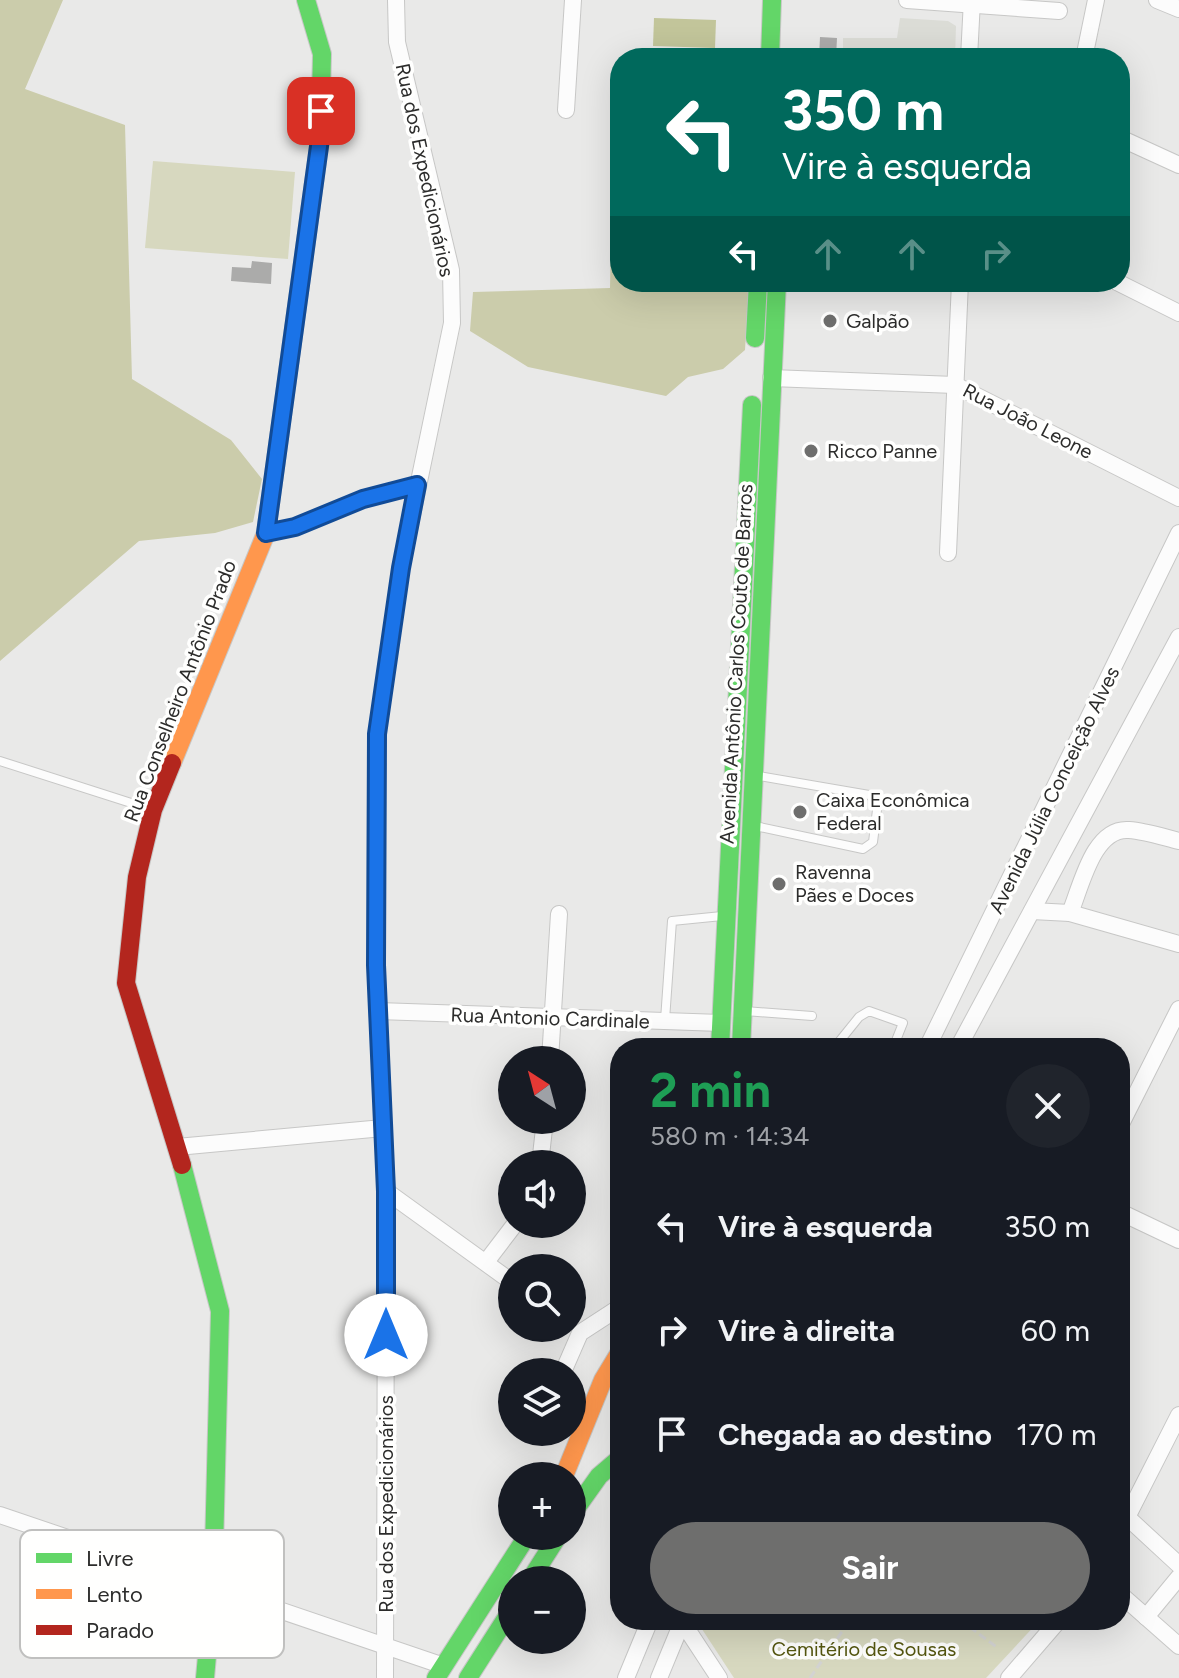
<!DOCTYPE html>
<html lang="pt">
<head>
<meta charset="utf-8">
<style>
  body { margin:0; font-family:Figtree,sans-serif; background:#20242c; color:#f1f3f6; height:100vh; display:flex; flex-direction:column; font-size:30px; white-space:nowrap }
  * { box-sizing:border-box; margin:0 }
  p { font-size:26px; color:#9ea1a6 }
  .icon { flex:none; width:44px; height:44px; fill:none; stroke:currentColor; stroke-width:2; stroke-linecap:round; stroke-linejoin:round }
  .map { position:relative; flex:1; overflow:hidden }
  .side { position:absolute; left:610px; top:1038px; width:520px; height:592px; display:flex; flex-direction:column; background:#171b24; border-radius:32px; box-shadow:0 8px 32px #0002 }
  .side>* { flex:none }
  .top-card { position:absolute; left:610px; top:48px; width:520px; height:244px; border-radius:32px; box-shadow:0 8px 32px #0002; background:#00695c; color:#fff; overflow:hidden }
  .needle { width:52px; rotate:324deg }
  .tools { position:absolute; left:498px; top:1046px; display:grid; gap:16px }
  .tools a { display:grid; place-items:center; width:88px; height:88px; border-radius:50%; background:#171b24; box-shadow:0 8px 32px #0002; font-size:40px }
  .pin { position:absolute; display:grid; place-items:center; width:68px; height:68px; color:#fff; margin:-34px; border-radius:16px; box-shadow:0 4px 12px #0006 }
  .me { position:absolute; width:88px; margin:-44px; rotate:0deg; stroke-linejoin:round; filter:drop-shadow(0 0 6px #0008) }
  .turn { display:flex; align-items:center; gap:28px; height:168px; padding:0 40px; font-size:36px }
  .turn .icon { width:104px; height:104px; stroke-width:2.5 }
  .turn b { display:block; font-size:56px; line-height:68px }
  .lanes { display:flex; align-items:center; height:76px; padding:0 40px; background:#0003; justify-content:center; gap:40px; direction:ltr }
  .lanes .off { opacity:.35 }
  .round { display:grid; place-items:center; flex:none; width:84px; height:84px; border-radius:42px; background:#20242c }
  .head { display:flex; align-items:center; justify-content:space-between; height:136px; padding:0 40px }
  h1 { font-size:48px; font-weight:700; line-height:60px; color:#1e9e55 }
  .action { display:flex; gap:16px; margin-top:auto; padding:16px 40px }
  .action a { flex:1; height:92px; border-radius:48px; background:#6e6e6d; color:#fff; font-size:32px; font-weight:700; line-height:92px; text-align:center }
  ul { padding:0; list-style:none }
  li { display:flex; align-items:center; gap:24px; height:104px; padding:0 40px }
  li div { flex:1 }
  li b { display:block; font-size:30px }
  li em { font-style:normal }
  .map>svg:first-child { display:block }
  .built { fill:#dbdcd6 }
  .green { fill:#d7d8bf }
  .forest { fill:#cbccab }
  .water { fill:#c2c59a }
  .building { fill:#ababaa }
  .lines { fill:none; stroke-linecap:round; stroke-linejoin:round }
  .lane-casing { stroke:#c7c7c6; stroke-width:10 }
  .street-casing { stroke:#c7c7c6; stroke-width:18 }
  .fast-casing { stroke:#c7c7c6; stroke-width:20 }
  .slow-casing { stroke:#c7c7c6; stroke-width:20 }
  .jam-casing { stroke:#c7c7c6; stroke-width:20 }
  .path { stroke:#d3d3d2; stroke-width:3; stroke-dasharray:8 4; stroke-linecap:butt }
  .lane { stroke:#fcfcfc; stroke-width:8 }
  .street { stroke:#fcfcfc; stroke-width:16 }
  .fast { stroke:#63d668; stroke-width:18 }
  .slow { stroke:#ff974d; stroke-width:18 }
  .jam { stroke:#b3261e; stroke-width:18 }
  .route-casing { stroke:#114b97; stroke-width:20 }
  .route { stroke:#1a73e8; stroke-width:14 }
  .poi-dot { fill:#6e6e6d; stroke:#fffffe; stroke-width:3 }
  .labels { text-anchor:middle; stroke-width:7; stroke-linejoin:round; paint-order:stroke }
  .street-label { font-size:20px; fill:#2c2c2b; stroke:#fffffe }
  .poi-label { font-size:20px; fill:#2c2c2b; stroke:#fffffe; text-anchor:start }
  .park-label { font-size:20px; fill:#555710; stroke:#fffffe }
  .key { fill:#fffffe; stroke:#c0c0bf; stroke-width:2 }
  .key-label { font-size:22px; fill:#2c2c2b }
</style>
</head>
<body>
<div class="map">
<svg width="1179" height="1678" viewBox="0 0 1179 1678">
  <rect width="100%" height="100%" fill="#e9e9e8"/>
  <polygon class="built" points="900,18 948,21 956,26 955,58 843,58 843,38 897,38"/>
  <g class="green">
    <polygon points="153,161 295,172 288,259 145,248"/>
    <polygon points="696,1620 1040,1620 986,1678 734,1678"/>
  </g>
  <g class="forest">
    <polygon points="0,0 63,0 25,89 125,125 132,379 231,440 262,479 253,522 215,533 139,541 0,661"/>
    <polygon points="612,189 620,190 620,282 749,282 745,350 723,369 688,377 666,396 528,367 470,331 473,292 610,288"/>
  </g>
  <polygon class="water" points="654,18 716,20 715,48 653,46"/>
  <g class="building">
    <polygon points="820,37 837,38 836,58 819,58"/>
    <polygon points="252,261 272,263 271,284 231,281 232,267 251,268"/>
  </g>
  <g class="lines">
    <g class="lane-casing">
      <g id="lane">
        <polyline points="0,761 153,810"/>
        <polyline points="755,826 863,849 873,842 878,802 869,795 759,776"/>
        <polyline points="745,1011 812,1016"/>
        <polyline points="665,1020 672,921 722,916"/>
        <polyline points="834,1048 859,1017 869,1011 903,1023 893,1048"/>
      </g>
    </g>
    <g class="street-casing">
      <g id="street">
        <polyline points="907,0 1059,11"/>
        <polyline points="1157,0 1179,9"/>
        <polyline points="969,58 972,0"/>
        <polyline points="1084,58 1096,0"/>
        <polyline points="566,110 573,0"/>
        <polyline points="1120,138 1179,165"/>
        <polyline points="1117,282 1179,313"/>
        <polyline points="771,378 955,385 1179,498"/>
        <polyline points="266,533 295,527 363,499 417,485"/>
        <polyline points="948,553 960,282"/>
        <polyline points="1032,911 1070,913 1179,944"/>
        <path d="M1070 913C1081 887 1093 827 1129 830 1145 831 1163 837 1179 841"/>
        <polyline points="378,1011 721,1023"/>
        <polyline points="927,1048 1179,533"/>
        <polyline points="958,1048 1179,637"/>
        <polyline points="550,1060 559,914"/>
        <polyline points="1120,1126 1179,1009"/>
        <polyline points="177,1147 383,1128"/>
        <polyline points="540,1164 545,1120"/>
        <polyline points="386,1191 512,1282"/>
        <polyline points="1120,1212 1179,1240"/>
        <polyline points="486,1262 515,1224"/>
        <polyline points="563,1372 580,1333 620,1307"/>
        <polyline points="0,1515 444,1666"/>
        <polyline points="1127,1517 1179,1565"/>
        <polyline points="1120,1531 1179,1415"/>
        <polyline points="1120,1594 1179,1646"/>
        <polyline points="1146,1617 1179,1577"/>
        <polyline points="681,1620 719,1678"/>
        <polyline points="385,1678 386,1191 376,965 377,734 401,568 452,323 451,270 397,42 396,0"/>
        <polyline points="626,1678 650,1620"/>
        <polyline points="659,1678 683,1620"/>
        <polyline points="1009,1678 1059,1620"/>
      </g>
    </g>
    <g class="fast-casing">
      <g id="fast">
        <polyline points="770,58 772,0"/>
        <polyline points="294,328 320,139 322,54 306,0"/>
        <polyline points="755,338 758,282"/>
        <polyline points="720,1048 752,405"/>
        <polyline points="741,1048 777,282"/>
        <polyline points="182,1165 220,1311 213,1589 205,1678"/>
        <polyline points="572,1514 599,1476 620,1458"/>
        <polyline points="530,1580 558,1536"/>
        <polyline points="436,1678 527,1536"/>
        <polyline points="468,1678 512,1609"/>
      </g>
    </g>
    <g class="slow-casing">
      <g id="slow">
        <polyline points="172,763 266,533 294,328"/>
        <polyline points="564,1476 603,1380 620,1352"/>
      </g>
    </g>
    <g class="jam-casing">
      <polyline id="jam" points="172,763 153,810 137,877 126,983 182,1165"/>
    </g>
    <g class="path">
      <polyline points="960,1620 998,1648"/>
      <polyline points="810,1678 850,1620"/>
    </g>
    <use href="#lane" class="lane"/>
    <use href="#street" class="street"/>
    <use href="#fast" class="fast"/>
    <use href="#slow" class="slow"/>
    <use href="#jam" class="jam"/>
  </g>
  <g class="lines">
    <g class="route-casing">
      <polyline id="route" points="321,111 320,139 266,533 295,527 363,499 417,485 401,568 377,734 376,965 386,1191 386,1335"/>
    </g>
    <use href="#route" class="route"/>
  </g>
  <g class="poi-dot">
    <circle cx="830" cy="321" r="8"/>
    <circle cx="811" cy="451" r="8"/>
    <circle cx="800" cy="812" r="8"/>
    <circle cx="779" cy="884" r="8"/>
  </g>
  <g class="labels">
    <g class="street-label">
      <text transform="translate(425 170) rotate(78)" y="7">Rua dos Expedicionários</text>
      <text transform="translate(1028 421) rotate(27)" y="7">Rua João Leone</text>
      <text transform="translate(736 664) rotate(-87)" y="7">Avenida Antônio Carlos Couto de Barros</text>
      <text transform="translate(180 691) rotate(-69)" y="7">Rua Conselheiro Antônio Prado</text>
      <text transform="translate(1054 790) rotate(-64)" y="7">Avenida Júlia Conceição Alves</text>
      <text transform="translate(550 1018) rotate(2)" y="7">Rua Antonio Cardinale</text>
      <text transform="translate(386 1504) rotate(-90)" y="7">Rua dos Expedicionários</text>
    </g>
    <g class="poi-label">
      <text x="846" y="328">Galpão</text>
      <text x="827" y="458">Ricco Panne</text>
      <text x="816" y="807">Caixa Econômica<tspan x="816" dy="23">Federal</tspan></text>
      <text x="795" y="879">Ravenna<tspan x="795" dy="23">Pães e Doces</tspan></text>
    </g>
    <g class="park-label">
      <text x="864" y="1656">Cemitério de Sousas</text>
    </g>
  </g>
  <rect x="20" y="1530" width="264" height="128" rx="12" class="key"/>
  <rect x="36" y="1553" width="36" height="10" fill="#63d668"/>
  <rect x="36" y="1589" width="36" height="10" fill="#ff974d"/>
  <rect x="36" y="1625" width="36" height="10" fill="#b3261e"/>
  <g class="key-label">
    <text x="86" y="1566">Livre</text>
    <text x="86" y="1602">Lento</text>
    <text x="86" y="1638">Parado</text>
  </g>
</svg>
<div class="tools">
<a><svg class="needle" viewBox="-14 -14 28 28"><path d="M0-13l5 13h-10z" fill="#e53935"/><path d="M0 13l5-13h-10z" fill="#9ea1a6"/></svg></a>
<a><svg class="icon" aria-label="sound" viewBox="0 0 24 24"><path d="M4 9h4l5-4v14l-5-4H4zM17 9q2 3 0 6"/></svg></a>
<a><svg class="icon" aria-label="search" viewBox="0 0 24 24"><circle cx="10" cy="10" r="6"/><path d="M15 15l6 6"/></svg></a>
<a><svg class="icon" aria-label="layers" viewBox="0 0 24 24"><path d="M12 4l9 5-9 5-9-5zM3 14l9 5 9-5"/></svg></a>
<a>+</a>
<a>−</a>
</div>
<div class="pin" style="left:321px;top:111px;background:#d93025"><svg class="icon" aria-label="arrive" viewBox="0 0 24 24"><path d="M6 21V4h12l-3 4 3 4H6"/></svg></div>
<svg class="me" style="left:386px;top:1335px" viewBox="-20 -20 40 40"><circle r="19" fill="#fff"/><path d="M0-13L10 11 0 6-10 11z" fill="#1a73e8"/></svg>
<div class="top-card">
<div class="turn"><svg class="icon" aria-label="left" viewBox="0 0 24 24"><path d="M17 20v-9H6M10 6l-5 5 5 5"/></svg><div><b>350 m</b>Vire à esquerda</div></div>
<div class="lanes"><svg class="icon" aria-label="left" viewBox="0 0 24 24"><path d="M17 20v-9H6M10 6l-5 5 5 5"/></svg><svg class="icon off" aria-label="ahead" viewBox="0 0 24 24"><path d="M12 20V5M6 11l6-6 6 6"/></svg><svg class="icon off" aria-label="ahead" viewBox="0 0 24 24"><path d="M12 20V5M6 11l6-6 6 6"/></svg><svg class="icon off" aria-label="right" viewBox="0 0 24 24"><path d="M7 20v-9h11M14 6l5 5-5 5"/></svg></div>
</div>
<section class="side">
<div class="head"><div><h1>2 min</h1><p>580 m · 14:34</p></div><a class="round"><svg class="icon" aria-label="close" viewBox="0 0 24 24"><path d="M6 6l12 12M18 6L6 18"/></svg></a></div>
<ul>
<li><svg class="icon" aria-label="left" viewBox="0 0 24 24"><path d="M17 20v-9H6M10 6l-5 5 5 5"/></svg><div><b>Vire à esquerda</b></div><em>350 m</em></li>
<li><svg class="icon" aria-label="right" viewBox="0 0 24 24"><path d="M7 20v-9h11M14 6l5 5-5 5"/></svg><div><b>Vire à direita</b></div><em>60 m</em></li>
<li><svg class="icon" aria-label="arrive" viewBox="0 0 24 24"><path d="M6 21V4h12l-3 4 3 4H6"/></svg><div><b>Chegada ao destino</b></div><em>170 m</em></li>
</ul>
<div class="action"><a>Sair</a></div>
</section>
</div>
</body>
</html>
